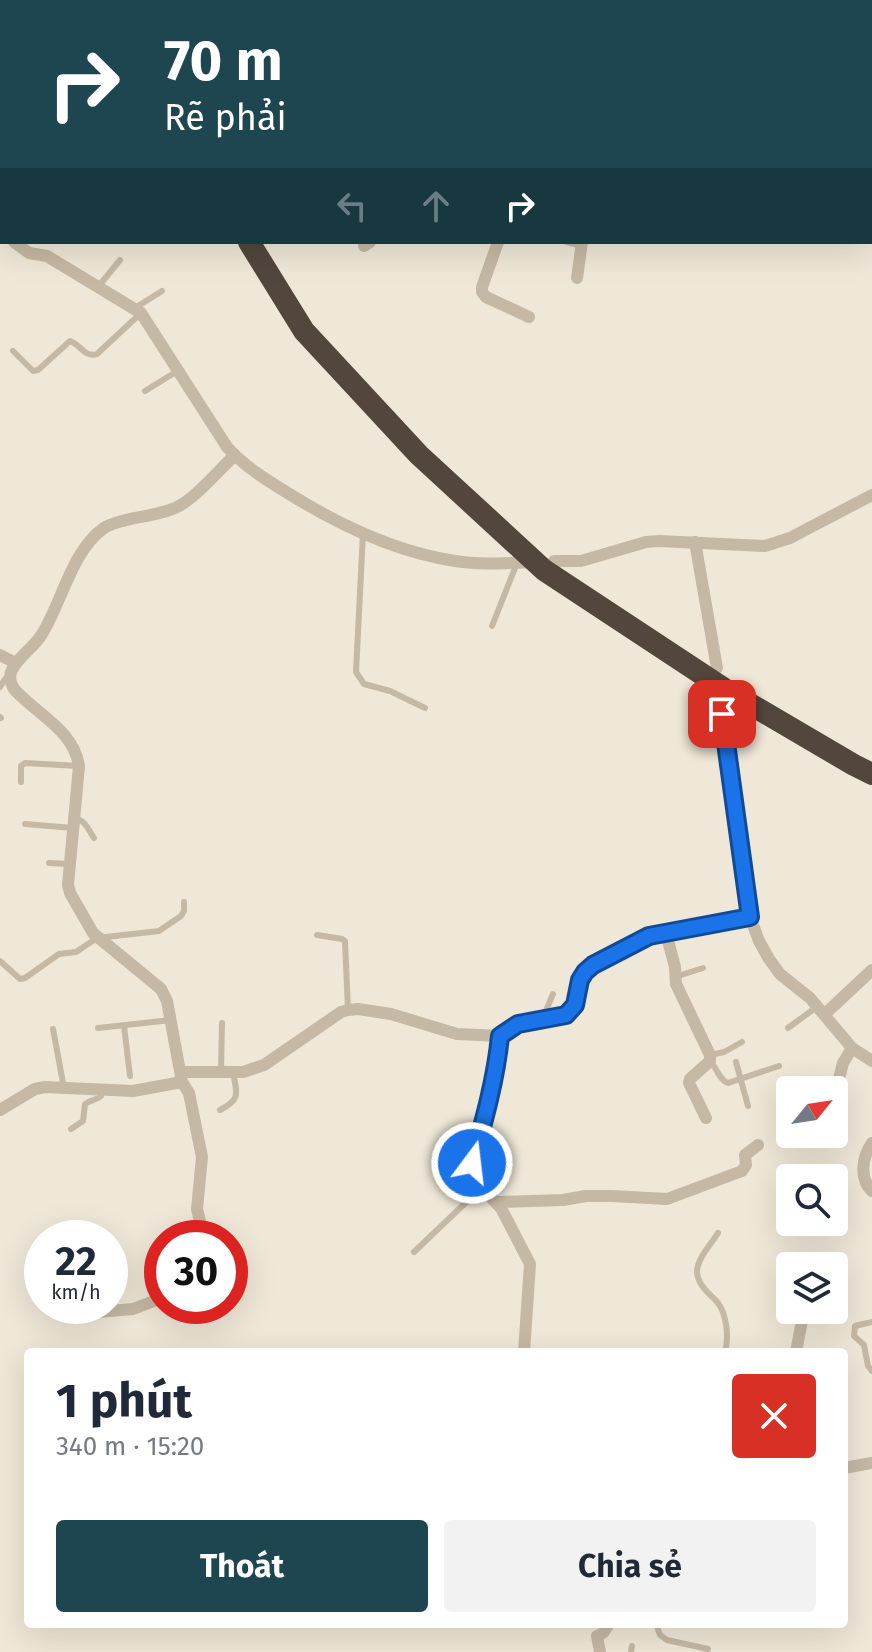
<!DOCTYPE html>
<html lang="vi">
<head>
<meta charset="utf-8">
<style>
  body { margin:0; font-family:"Fira Sans",sans-serif; background:#f2f2f3; color:#1f2937; height:100vh; display:flex; flex-direction:column; font-size:30px; white-space:nowrap }
  * { box-sizing:border-box; margin:0 }
  p { font-size:26px; color:#747a83 }
  .icon { flex:none; width:44px; height:44px; fill:none; stroke:currentColor; stroke-width:2; stroke-linecap:round; stroke-linejoin:round }
  .map { position:relative; flex:1; overflow:hidden }
  .panel { position:absolute; left:24px; top:1348px; width:824px; height:280px; display:flex; flex-direction:column; background:#fff; border-radius:8px; box-shadow:0 8px 32px #0002 }
  .panel>* { flex:none }
  .guide { position:absolute; left:0px; top:0px; width:872px; height:244px; box-shadow:0 8px 32px #0002; background:#1e4650; color:#fff; overflow:hidden }
  .needle { width:52px; rotate:60deg }
  .controls { position:absolute; left:776px; top:1076px; display:grid; gap:16px }
  .controls a { display:grid; place-items:center; width:72px; height:72px; border-radius:8px; background:#fff; box-shadow:0 8px 32px #0002; font-size:40px }
  .speed { position:absolute; left:24px; top:1220px; display:flex; gap:16px; font-size:40px; font-weight:700; text-align:center }
  .speed>* { display:grid; place-content:center; width:104px; height:104px; border-radius:50%; background:#fff; box-shadow:0 8px 32px #0002; line-height:1 }
  .speed small { font-size:20px; font-weight:400 }
  .speed .limit { border:12px solid #d22; background:#fff; color:#111 }
  .pin { position:absolute; display:grid; place-items:center; width:68px; height:68px; color:#fff; margin:-34px; border-radius:16px; box-shadow:0 4px 12px #0006 }
  .me { position:absolute; width:88px; margin:-44px; rotate:15deg; stroke-linejoin:round; filter:drop-shadow(0 0 6px #0008) }
  .turn { display:flex; align-items:center; gap:28px; height:168px; padding:0 32px; font-size:36px }
  .turn .icon { width:104px; height:104px; stroke-width:2.5 }
  .turn b { display:block; font-size:56px; line-height:68px }
  .lanes { display:flex; align-items:center; height:76px; padding:0 32px; background:#0003; justify-content:center; gap:40px; direction:ltr }
  .lanes .off { opacity:.35 }
  .round { display:grid; place-items:center; flex:none; width:84px; height:84px; border-radius:8px; background:#f2f2f3 }
  .overview { display:flex; align-items:center; justify-content:space-between; height:136px; padding:0 32px }
  h1 { font-size:48px; font-weight:700; line-height:60px }
  .primary-button { display:flex; gap:16px; margin-top:auto; padding:16px 32px }
  .primary-button a { flex:1; height:92px; border-radius:8px; background:#1e4650; color:#fff; font-size:32px; font-weight:700; line-height:92px; text-align:center }
  .primary-button a+a { background:#f2f2f3; color:#1f2937 }
  .map>svg:first-child { display:block }
  .lines { fill:none; stroke-linecap:round; stroke-linejoin:round }
  .lane { stroke:#c5b8a4; stroke-width:6 }
  .street { stroke:#c5b8a4; stroke-width:12 }
  .highway { stroke:#52463d; stroke-width:22 }
  .route-casing { stroke:#114b97; stroke-width:20 }
  .route { stroke:#1a73e8; stroke-width:14 }
</style>
</head>
<body>
<div class="map">
<svg width="872" height="1652" viewBox="0 0 872 1652">
  <rect width="100%" height="100%" fill="#efe7d7"/>
  <g class="lines">
    <g class="lane">
      <polyline points="525,0 528,2"/>
      <polyline points="567,242 582,246"/>
      <polyline points="98,287 120,260"/>
      <polyline points="135,308 162,291"/>
      <path d="M13 351 33 371 38 370 70 341C81 345 85 358 97 354L141 313"/>
      <polyline points="145,391 179,370"/>
      <polyline points="363,533 356,672 364,684 390,691 425,708"/>
      <polyline points="492,626 517,563"/>
      <polyline points="0,687 5,679 10,674"/>
      <polyline points="0,717 1,718"/>
      <polyline points="21,782 21,766 25,763 79,766"/>
      <path d="M74 819C85 819 88 829 94 838"/>
      <polyline points="25,824 73,828"/>
      <polyline points="49,863 70,864"/>
      <polyline points="317,935 342,939 345,941 348,1010"/>
      <polyline points="0,961 20,979 25,978 59,954 76,952 97,938 159,931 181,916 184,911 184,902"/>
      <polyline points="675,977 703,968"/>
      <polyline points="542,1020 553,994"/>
      <polyline points="124,1026 130,1076"/>
      <polyline points="98,1028 171,1020"/>
      <polyline points="788,1028 818,1006"/>
      <polyline points="53,1029 64,1088"/>
      <polyline points="710,1055 724,1052 742,1042"/>
      <path d="M710 1061C717 1068 719 1080 728 1083L779 1066"/>
      <polyline points="736,1062 748,1106"/>
      <polyline points="221,1072 222,1023"/>
      <path d="M220 1110C241 1099 237 1094 233 1072"/>
      <path d="M71 1129 83 1121 85 1104C90 1100 97 1100 101 1096L102 1089"/>
      <path d="M718 1233C711 1244 697 1259 697 1272 698 1286 710 1294 718 1303 727 1315 729 1338 725 1352"/>
      <polyline points="414,1252 481,1188"/>
      <polyline points="110,1279 115,1310"/>
      <polyline points="872,1322 855,1326 854,1336 864,1345 868,1366 872,1371"/>
      <polyline points="656,1624 660,1635 667,1640 708,1649"/>
      <polyline points="631,1652 632,1646"/>
    </g>
    <g class="street">
      <polyline points="536,2 537,0"/>
      <polyline points="870,62 872,61"/>
      <polyline points="0,232 2,234"/>
      <path d="M14 242 29 253 47 256 141 313 227 447C245 467 268 481 291 495 341 526 396 552 455 561 481 565 508 563 535 562"/>
      <polyline points="498,242 482,287 482,292 486,297 529,317"/>
      <polyline points="364,246 370,242"/>
      <polyline points="577,278 582,242"/>
      <polyline points="695,542 717,668"/>
      <polyline points="554,561 581,561 646,542 659,541 765,546 790,538 872,495"/>
      <polyline points="0,655 16,663"/>
      <polyline points="718,685 750,917 759,941 769,959 780,974 810,998 852,1048 872,1061"/>
      <polyline points="666,933 675,967 676,984 710,1055 710,1061 690,1079 689,1083 706,1118"/>
      <polyline points="825,1014 872,970"/>
      <polyline points="500,1036 499,1052 472,1163 473,1172 477,1183 501,1208 530,1264 524,1352"/>
      <polyline points="181,1072 243,1072 264,1065 341,1012 348,1010 358,1009 391,1014 457,1034 500,1036 518,1024 562,1017 573,1009 580,980 585,972 593,965 658,934 750,917"/>
      <polyline points="834,1098 843,1063 852,1048"/>
      <polyline points="0,1110 35,1089 45,1087 133,1091 182,1082"/>
      <path d="M872 1143C862 1157 859 1179 872 1191"/>
      <polyline points="497,1202 563,1200 586,1196 612,1196 667,1199 742,1171 746,1165 745,1155 758,1145"/>
      <path d="M204 1238 197 1209 202 1157 189 1093 182 1082 167 1001 161 989 93 933 70 893 68 885 79 766C74 730 36 714 14 689 11 683 9 679 11 672 17 657 34 648 42 634 62 602 72 550 104 528 119 518 155 517 175 508 194 500 219 470 235 455"/>
      <polyline points="806,1261 806,1266"/>
      <polyline points="87,1313 133,1309 162,1298"/>
      <polyline points="796,1352 804,1310"/>
      <polyline points="844,1468 872,1463"/>
      <polyline points="600,1652 597,1636 603,1633 609,1624"/>
    </g>
    <g class="highway">
      <polyline points="132,0 133,2"/>
      <polyline points="249,242 304,331 419,455 544,570 726,690 854,765 872,774"/>
    </g>
  </g>
  <g class="lines">
    <g class="route-casing">
      <path id="route" d="M472 1163C484 1121 496 1078 500 1036L518 1024 566 1015 575 1005 580 980 585 972 593 965 649 936 750 917 722 714"/>
    </g>
    <use href="#route" class="route"/>
  </g>
</svg>
<div class="controls">
<a><svg class="needle" viewBox="-14 -14 28 28"><path d="M0-13l5 13h-10z" fill="#e53935"/><path d="M0 13l5-13h-10z" fill="#747a83"/></svg></a>
<a><svg class="icon" aria-label="search" viewBox="0 0 24 24"><circle cx="10" cy="10" r="6"/><path d="M15 15l6 6"/></svg></a>
<a><svg class="icon" aria-label="layers" viewBox="0 0 24 24"><path d="M12 4l9 5-9 5-9-5zM3 14l9 5 9-5"/></svg></a>
</div>
<div class="speed"><div>22<small>km/h</small></div><div class="limit">30</div></div>
<div class="pin" style="left:722px;top:714px;background:#d93025"><svg class="icon" aria-label="arrive" viewBox="0 0 24 24"><path d="M6 21V4h12l-3 4 3 4H6"/></svg></div>
<svg class="me" style="left:472px;top:1163px" viewBox="-20 -20 40 40"><circle r="17" fill="#1a73e8" stroke="#fff" stroke-width="3"/><path d="M0-11L8 9 0 5-8 9z" fill="#fff"/></svg>
<div class="guide">
<div class="turn"><svg class="icon" aria-label="right" viewBox="0 0 24 24"><path d="M7 20v-9h11M14 6l5 5-5 5"/></svg><div><b>70 m</b>Rẽ phải</div></div>
<div class="lanes"><svg class="icon off" aria-label="left" viewBox="0 0 24 24"><path d="M17 20v-9H6M10 6l-5 5 5 5"/></svg><svg class="icon off" aria-label="ahead" viewBox="0 0 24 24"><path d="M12 20V5M6 11l6-6 6 6"/></svg><svg class="icon" aria-label="right" viewBox="0 0 24 24"><path d="M7 20v-9h11M14 6l5 5-5 5"/></svg></div>
</div>
<section class="panel">
<div class="overview"><div><h1>1 phút</h1><p>340 m · 15:20</p></div><a class="round" style="background:#d93025;color:#fff"><svg class="icon" aria-label="close" viewBox="0 0 24 24"><path d="M6 6l12 12M18 6L6 18"/></svg></a></div>
<div class="primary-button"><a>Thoát</a><a>Chia sẻ</a></div>
</section>
</div>
</body>
</html>
